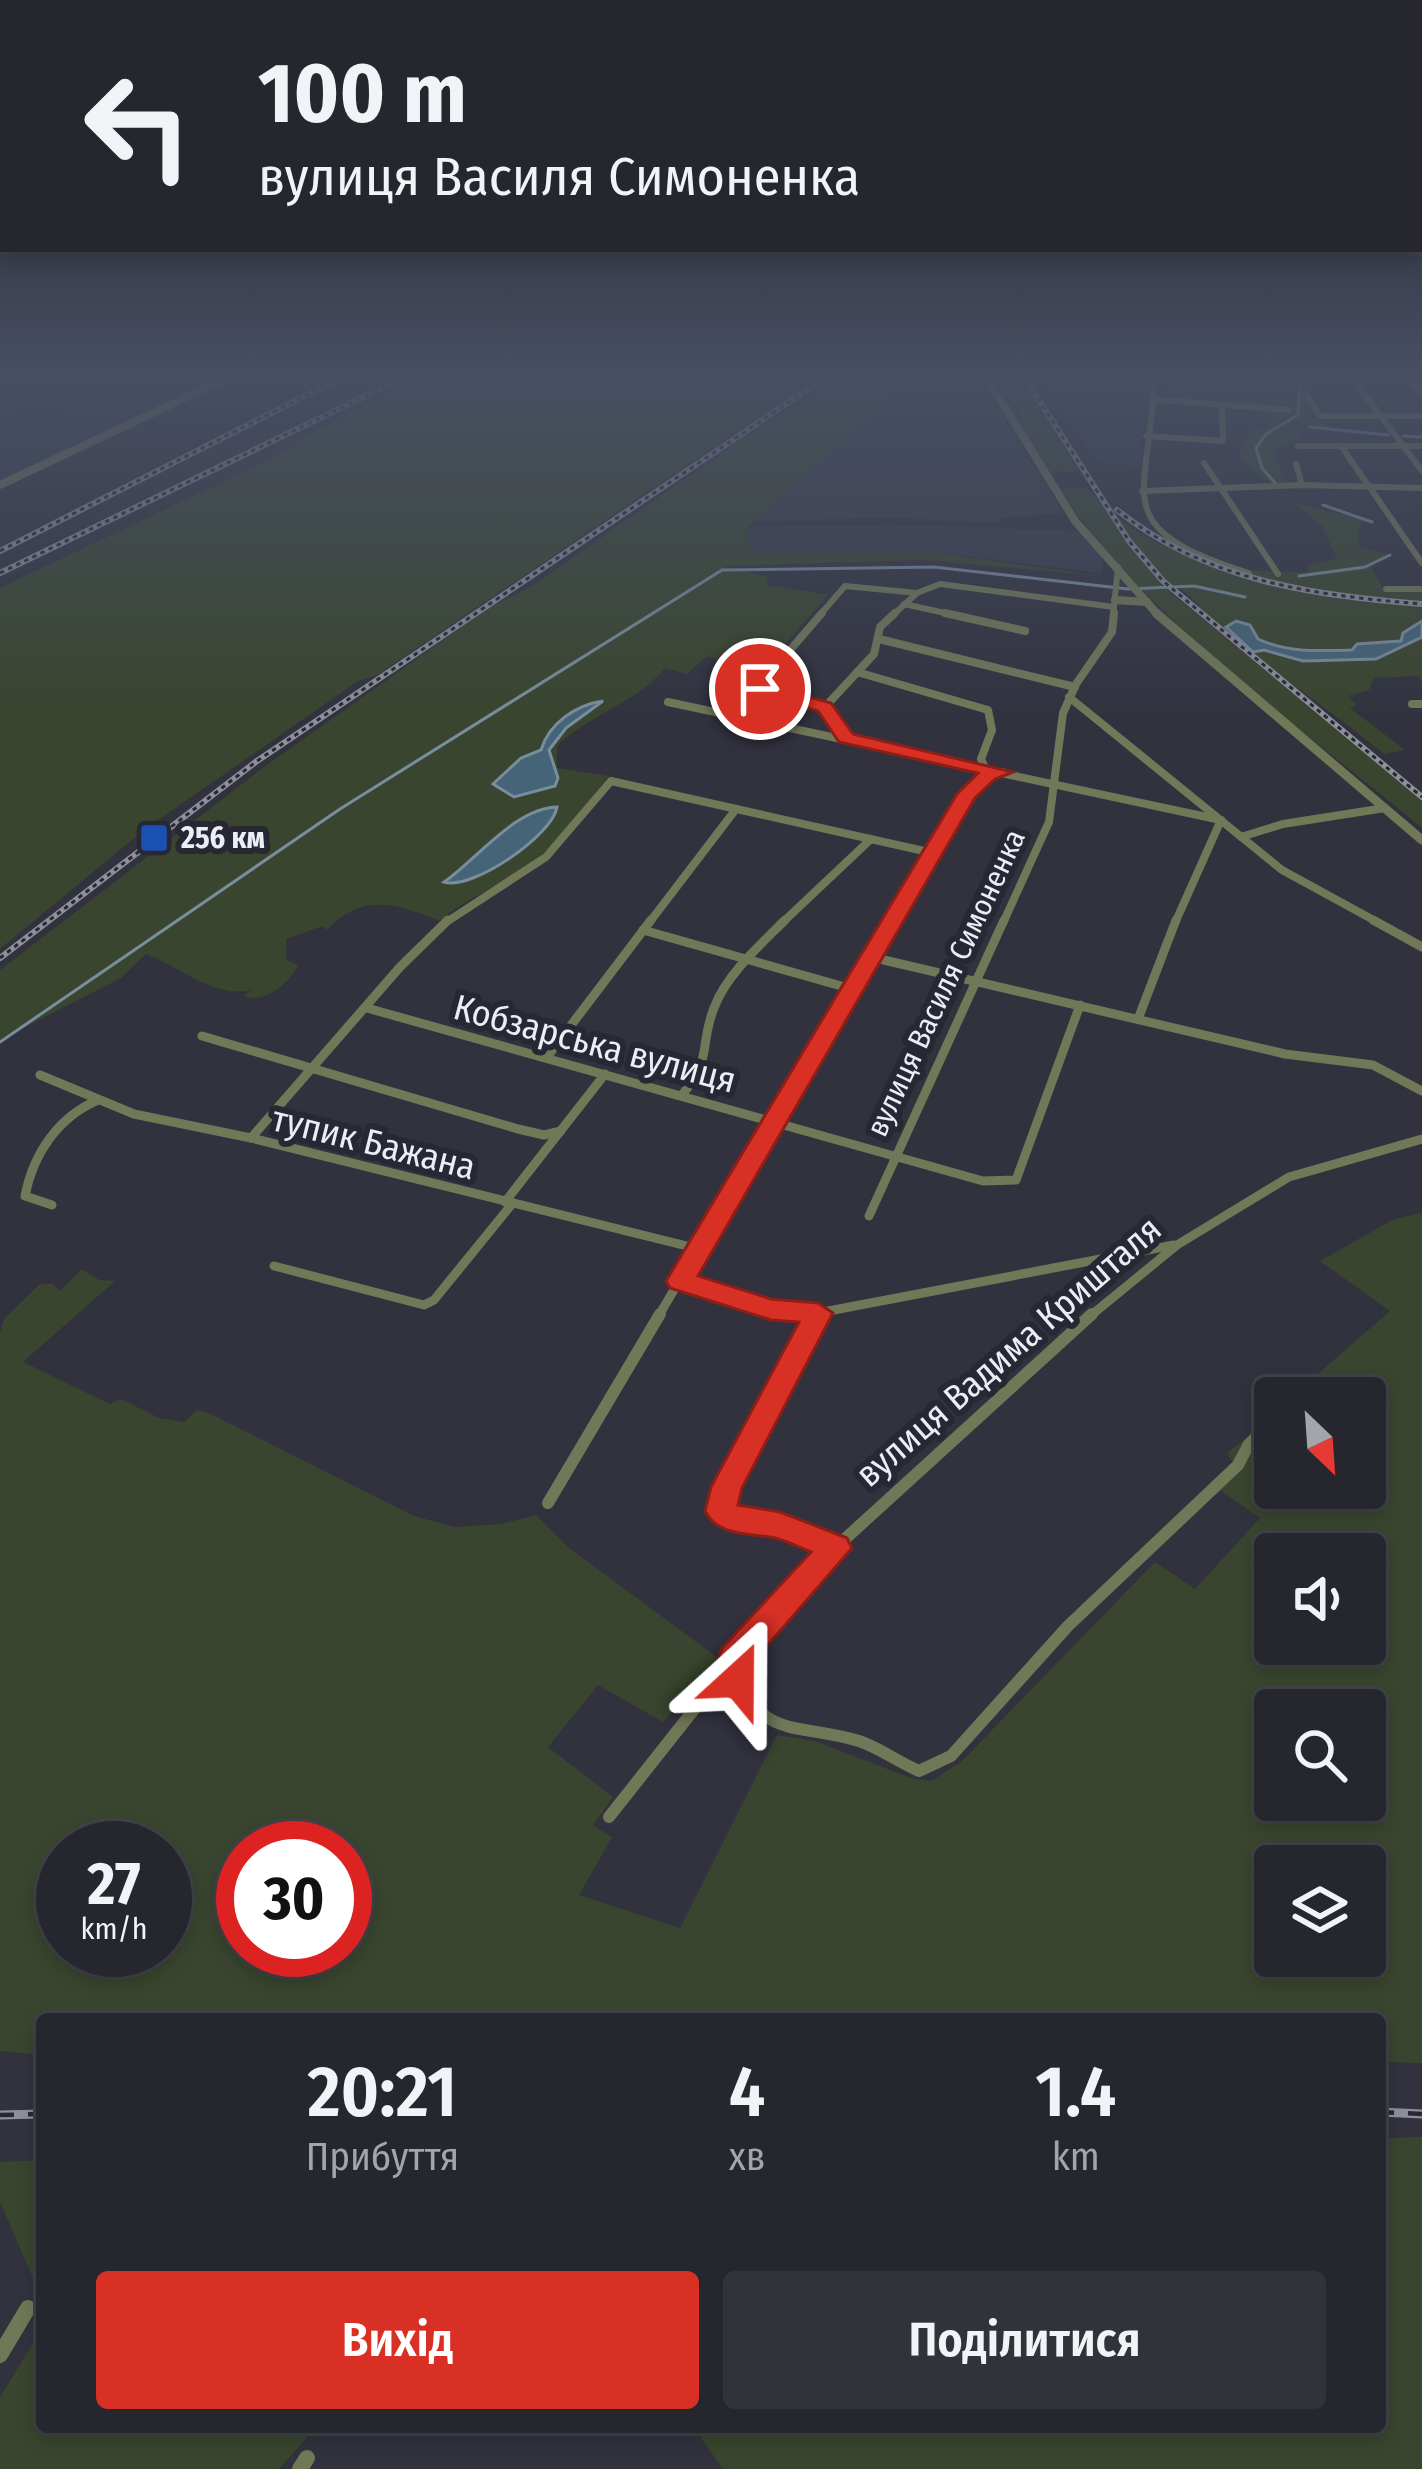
<!DOCTYPE html>
<html lang="uk">
<head>
<meta charset="utf-8">
<style>
  body { margin:0; font-family:"Fira Sans Condensed",sans-serif; background:#31323a; color:#f1f3f6; height:100vh; display:flex; flex-direction:column; font-size:45px; white-space:nowrap }
  * { box-sizing:border-box; margin:0 }
  p { font-size:39px; color:#a3a5aa }
  .icon { flex:none; width:66px; height:66px; fill:none; stroke:currentColor; stroke-width:2; stroke-linecap:round; stroke-linejoin:round }
  .map { position:relative; flex:1; overflow:hidden }
  .drawer { position:absolute; left:36px; top:2013px; width:1350px; height:420px; display:flex; flex-direction:column; background:#25262e; border-radius:12px; box-shadow:0 6px 18px #0003,0 0 0 3px #42434a }
  .drawer>* { flex:none }
  .banner { position:absolute; left:0px; top:0px; width:1422px; height:252px; box-shadow:0 6px 18px #0003,0 0 0 3px #42434a; background:#25262e; color:#f1f3f6; overflow:hidden }
  .needle { width:78px; rotate:155deg }
  .tools { position:absolute; left:1254px; top:1377px; display:grid; gap:24px }
  .tools a { display:grid; place-items:center; width:132px; height:132px; border-radius:12px; background:#25262e; box-shadow:0 6px 18px #0003,0 0 0 3px #42434a; font-size:60px }
  .speed { position:absolute; left:36px; top:1821px; display:flex; gap:24px; font-size:60px; font-weight:700; text-align:center }
  .speed>* { display:grid; place-content:center; width:156px; height:156px; border-radius:50%; background:#25262e; box-shadow:0 6px 18px #0003,0 0 0 3px #42434a; line-height:1 }
  .speed small { font-size:30px; font-weight:400 }
  .speed .limit { border:18px solid #d22; background:#fff; color:#111 }
  .pin { position:absolute; display:grid; place-items:center; width:102px; height:102px; color:#fff; margin:-51px; border:6px solid #fff; border-radius:50%; box-shadow:0 3px 12px #0007 }
  .me { position:absolute; width:132px; margin:-66px; rotate:24deg; stroke-linejoin:round; filter:drop-shadow(0 0 9px #0008) }
  .turn { display:flex; align-items:center; gap:42px; height:252px; padding:0 60px; font-size:54px }
  .turn .icon { width:156px; height:156px; stroke-width:2.5 }
  .turn b { display:block; font-size:84px; line-height:102px }
  .eta { display:flex; justify-content:space-evenly; align-items:center; height:204px; text-align:center }
  .eta b { font-size:72px; font-weight:600; line-height:84px }
  .primary-button { display:flex; gap:24px; margin-top:auto; padding:24px 60px }
  .primary-button a { flex:1; height:138px; border-radius:12px; background:#d93025; color:#fff; font-size:48px; font-weight:600; line-height:138px; text-align:center }
  .primary-button a+a { background:#31323a; color:#f1f3f6 }
  .map>svg:first-child { display:block }
  .built { fill:#393b4c }
  .green { fill:#39452e; fill-rule:evenodd }
  .water { fill:#466477; stroke:#788d9d; stroke-width:3 }
  .lines { fill:none; stroke-linecap:round; stroke-linejoin:round }
  .stream { stroke:#788d9d; stroke-width:3 }
  .minor-far4 { stroke:#717858; stroke-width:6 }
  .minor-far3 { stroke:#717858; stroke-width:8 }
  .minor-far2 { stroke:#717858; stroke-width:9 }
  .minor-far1 { stroke:#717858; stroke-width:12 }
  .minor { stroke:#717858; stroke-width:16 }
  .tertiary-far1 { stroke:#717858; stroke-width:8 }
  .tertiary { stroke:#717858; stroke-width:9 }
  .rail-far1-casing { stroke:#8e8f99; stroke-width:6 }
  .rail-casing { stroke:#8e8f99; stroke-width:9 }
  .rail-far1 { stroke:#272834; stroke-width:3; stroke-dasharray:4.5; stroke-linecap:butt }
  .rail { stroke:#272834; stroke-width:4.5; stroke-dasharray:14; stroke-linecap:butt }
  .route { fill:#d93025; stroke:#8d1f18; stroke-width:3 }
  .transit-dot { fill:#1a4fb4; stroke:#272834; stroke-width:4.5 }
  .labels { text-anchor:middle; stroke-width:12; stroke-linejoin:round; paint-order:stroke }
  .far-poi-label { font-size:30px; font-weight:bold; fill:#eceef5; stroke:#272834; text-anchor:start }
  .far-street-label { font-size:30px; fill:#eceef5; stroke:#272834 }
  .street-label { font-size:36px; fill:#eceef5; stroke:#272834 }
</style>
</head>
<body>
<div class="map">
<svg width="1422" height="2469" viewBox="0 0 1422 2469">
  <rect width="100%" height="100%" fill="#31323e"/>
  <g class="built">
    <polygon points="891,375 978,376 1063,513 1000,518 1000,523 894,518 753,521 886,401"/>
    <polygon points="1038,375 1149,375 1138,467 1096,462"/>
    <polygon points="1161,375 1294,375 1292,408 1225,403 1224,397 1182,399 1160,388"/>
    <polygon points="138,401 147,413 0,481 0,403 17,402 17,418"/>
    <polygon points="888,525 1078,531 1102,556 1102,573 931,552 749,551 748,527"/>
  </g>
  <g class="green">
    <polygon points="420,375 820,375 377,675 358,681 144,830 0,949 0,588 256,466"/>
    <path d="M891 375 886 401 748 527 750 551 931 552 1108 577 927 560 722 566 767 577V585L828 595 761 672 707 656 687 674 665 668C639 701 589 715 557 746V768L609 776C583 808 558 846 523 870 496 889 465 898 440 921 397 904 362 892 327 930L323 926 286 939V960L298 965C290 983 265 1004 244 996L251 990C214 999 179 966 146 954L121 978 0 1040V970L268 764 489 608 534 585 756 429 810 397 834 376ZM553 820 497 865 444 882 519 822Z"/>
    <polygon points="991,375 1020,375 1080,472 1048,471 1019,424 1019,409 1000,391 1004,383"/>
    <polygon points="1294,375 1307,375 1313,410 1309,417 1331,427 1310,426 1306,420 1287,421 1296,427 1300,438 1273,449 1287,484 1272,484 1240,460 1242,442 1256,427 1268,427 1274,418 1264,415 1265,411 1292,415"/>
    <path d="M1087 488C1138 551 1230 576 1308 572V565L1337 559 1322 526 1296 504 1364 520 1357 532 1361 548 1387 554 1371 568 1383 588 1422 587V621L1401 641 1357 644 1352 650C1326 651 1285 656 1262 641 1253 635 1253 627 1242 621L1225 625 1253 652 1264 650 1303 661 1382 658 1422 637V683L1418 676 1374 678 1369 690 1348 696 1357 705 1350 708 1405 750 1384 754C1328 708 1267 669 1214 620 1194 603 1184 582 1159 583L1422 800V828C1294 722 1155 627 1059 489Z"/>
    <path d="M1422 1213V2063L1380 2062V2019H545L532 2015 522 2019H42V2055L0 2051V1333L4 1319 40 1284H53L60 1291 82 1269 99 1280 115 1281 23 1362 110 1404 121 1399 159 1418 184 1422 197 1410 209 1413 414 1516 455 1527 501 1524 536 1515 568 1547 718 1658 663 1722 598 1685 548 1747 613 1797 593 1825 612 1837 579 1895 680 1928 777 1735 815 1741 911 1778 931 1781 961 1762 1155 1562 1195 1589 1260 1518 1211 1484 1233 1463 1227 1453 1275 1415V1488H1365V1398H1290L1390 1311 1320 1261 1394 1219ZM1275 1554H1365V1644H1275ZM1275 1710H1365V1800H1275ZM63 1848H165V1950H63ZM243 1848H345V1950H243ZM1275 1866H1365V1956H1275Z"/>
    <polygon points="1422,2137 1422,2469 723,2469 693,2427 1380,2427 1380,2138"/>
    <polygon points="42,2160 42,2299 0,2202 0,2162"/>
    <polygon points="42,2329 42,2427 316,2427 279,2469 0,2469 0,2397"/>
  </g>
  <g class="water">
    <path d="M1236 621 1250 625 1258 639C1288 653 1320 651 1352 650L1357 644 1401 641 1403 633 1422 621V637L1376 659 1303 661 1264 650 1253 652 1226 627Z"/>
    <path d="M603 701 566 728 549 750 558 778 555 786 514 797 493 784 521 758 541 750C549 723 576 705 603 701Z"/>
    <path d="M557 807C553 835 472 891 444 882 476 860 515 808 557 807Z"/>
  </g>
  <g class="lines">
    <g class="stream">
      <polyline points="1309,427 1388,435"/>
      <polyline points="1403,436 1422,437"/>
      <polyline points="1276,484 1262,468 1256,448 1266,434 1298,415 1301,375"/>
      <polyline points="1323,505 1372,522"/>
      <polyline points="1299,576 1365,567 1390,555"/>
      <polyline points="0,1042 340,809 722,570 934,567 1128,589 1194,586 1245,597"/>
    </g>
    <g class="minor-far4">
      <path d="M1154 375C1152 498 1101 526 1249 573"/>
      <polyline points="1350,375 1422,471"/>
      <polyline points="1407,375 1422,395"/>
      <polyline points="1305,393 1320,416 1422,416"/>
      <polyline points="1151,399 1288,410"/>
      <polyline points="1146,436 1223,441 1222,405"/>
      <polyline points="1298,446 1422,446"/>
      <polyline points="1341,446 1422,563"/>
      <polyline points="1204,463 1278,574"/>
      <polyline points="1296,464 1302,485"/>
      <polyline points="1142,491 1302,485 1422,488"/>
      <polyline points="1386,589 1422,589"/>
      <polyline points="904,604 959,616"/>
      <polyline points="819,616 845,586 917,593 940,584 1114,607"/>
      <polyline points="892,616 917,593"/>
      <polyline points="1113,616 1118,567"/>
    </g>
    <g class="minor-far3">
      <polyline points="822,613 759,686 777,696 825,707"/>
      <polyline points="945,613 1025,631"/>
      <polyline points="879,639 1075,687"/>
      <polyline points="857,672 988,710 992,730 981,759 985,768"/>
      <polyline points="1069,697 1282,870 1379,923"/>
      <polyline points="668,702 1221,820 1175,923"/>
      <polyline points="1412,704 1422,704"/>
      <polyline points="846,737 825,707 874,654 880,627 895,613"/>
      <polyline points="1241,837 1283,824 1385,808"/>
      <polyline points="445,923 546,857 611,781 933,853"/>
      <polyline points="649,923 736,809"/>
      <polyline points="782,923 871,839"/>
      <path d="M891 923C913 886 960 779 1003 772"/>
      <polyline points="1003,923 1049,822 1063,713 1076,684 1112,632 1114,613"/>
    </g>
    <g class="minor-far2">
      <polyline points="1373,920 1422,947"/>
      <polyline points="643,930 852,989"/>
      <polyline points="871,957 1285,1054 1373,1065 1422,1091"/>
      <polyline points="367,1008 983,1181 1016,1180 1080,1005"/>
      <polyline points="1138,1019 1176,920"/>
      <polyline points="202,1036 518,1129 544,1135 561,1131"/>
      <polyline points="547,1057 651,920"/>
      <polyline points="40,1075 134,1114 251,1138 699,1249"/>
      <path d="M682 1095C713 1058 699 1046 714 1008 726 975 760 945 785 920"/>
      <polyline points="251,1138 400,967 448,920"/>
      <polyline points="505,1202 605,1074"/>
      <path d="M52 1205 25 1196C33 1154 58 1117 98 1100"/>
      <polyline points="869,1216 1004,920"/>
      <polyline points="274,1266 424,1305 434,1300 512,1204"/>
      <polyline points="680,1281 771,1309 818,1313 1174,1245"/>
      <polyline points="658,1317 892,920"/>
      <polyline points="816,1317 818,1313"/>
      <polyline points="1089,1317 1177,1245 1289,1177 1422,1139"/>
    </g>
    <g class="minor-far1">
      <path d="M817 1314 727 1487 721 1511C757 1531 799 1526 835 1548"/>
      <polyline points="548,1503 660,1314"/>
      <path d="M734 1659C754 1743 799 1722 859 1741 880 1748 898 1762 919 1771L951 1756 1068 1626 1238 1465 1249 1444 1271 1423"/>
      <polyline points="609,1817 734,1659 835,1548 1092,1314"/>
    </g>
    <g class="minor">
      <polyline points="0,2355 28,2308"/>
      <polyline points="300,2469 307,2458"/>
    </g>
    <g class="tertiary-far1">
      <polyline points="985,375 1075,521 1159,616"/>
      <polyline points="0,485 234,375"/>
      <polyline points="1115,600 1147,602"/>
    </g>
    <polyline class="tertiary" points="1156,613 1422,840"/>
    <g class="rail-far1-casing">
      <g id="rail-far1">
        <polyline points="1023,375 1129,541 1163,581 1422,797"/>
        <path d="M1117 510C1206 581 1312 595 1422 604"/>
        <polyline points="0,551 346,375"/>
        <polyline points="0,573 409,375"/>
        <polyline points="0,958 257,761 829,375"/>
      </g>
    </g>
    <g class="rail-casing">
      <g id="rail">
        <polyline points="1380,2112 1422,2114"/>
        <polyline points="0,2115 42,2114"/>
      </g>
    </g>
    <use href="#rail-far1" class="rail-far1"/>
    <use href="#rail" class="rail"/>
  </g>
  <linearGradient id="sky" x2="0" y2="1"><stop stop-color="#1b1c22"/><stop offset="0.52" stop-color="#484f63"/><stop offset="1" stop-color="#484f63" stop-opacity="0"/></linearGradient>
  <rect width="1422" height="721" fill="url(#sky)"/>
  <path class="route" d="M760 683 831 703 853 734 1013 772 995 779 975 798 698 1276 771 1299 818 1303 833 1313 742 1488 738 1505 780 1512 847 1538 852 1548 752 1663 755 1680 750 1691 738 1696 726 1691C719 1676 715 1663 722 1648L811 1552C799 1547 787 1541 775 1538 751 1533 718 1537 705 1511L711 1487 799 1322 771 1320 670 1288 666 1281 957 794 978 773 839 742 818 711 753 693 750 689Z"/>
  <rect class="transit-dot" x="139" y="823" width="30" height="30" rx="6"/>
  <g class="labels">
    <g class="far-poi-label">
      <text x="181" y="848">256 км</text>
    </g>
    <g class="far-street-label">
      <text transform="translate(946 983) rotate(-65)" y="10">вулиця Василя Симоненка</text>
    </g>
    <g class="street-label">
      <text transform="translate(595 1043) rotate(15)" y="13">Кобзарська вулиця</text>
      <text transform="translate(374 1142) rotate(14)" y="13">тупик Бажана</text>
      <text transform="translate(1008 1351) rotate(-41)" y="13">вулиця Вадима Кришталя</text>
    </g>
  </g>
</svg>
<div class="tools">
<a><svg class="needle" viewBox="-14 -14 28 28"><path d="M0-13l5 13h-10z" fill="#e53935"/><path d="M0 13l5-13h-10z" fill="#a3a5aa"/></svg></a>
<a><svg class="icon" aria-label="sound" viewBox="0 0 24 24"><path d="M4 9h4l5-4v14l-5-4H4zM17 9q2 3 0 6"/></svg></a>
<a><svg class="icon" aria-label="search" viewBox="0 0 24 24"><circle cx="10" cy="10" r="6"/><path d="M15 15l6 6"/></svg></a>
<a><svg class="icon" aria-label="layers" viewBox="0 0 24 24"><path d="M12 4l9 5-9 5-9-5zM3 14l9 5 9-5"/></svg></a>
</div>
<div class="speed"><div>27<small>km/h</small></div><div class="limit">30</div></div>
<div class="pin" style="left:760px;top:689px;background:#d93025"><svg class="icon" aria-label="arrive" viewBox="0 0 24 24"><path d="M6 21V4h12l-3 4 3 4H6"/></svg></div>
<svg class="me" style="left:738px;top:1680px" viewBox="-20 -20 40 40"><path d="M0-17L14 15 0 8-14 15z" fill="#d93025" stroke="#fff" stroke-width="4"/></svg>
<div class="banner">
<div class="turn"><svg class="icon" aria-label="left" viewBox="0 0 24 24"><path d="M17 20v-9H6M10 6l-5 5 5 5"/></svg><div><b>100 m</b>вулиця Василя Симоненка</div></div>
</div>
<section class="drawer">
<div class="eta">
<div><b>20:21</b><p>Прибуття</p></div>
<div><b>4</b><p>хв</p></div>
<div><b>1.4</b><p>km</p></div>
</div>
<div class="primary-button"><a>Вихід</a><a>Поділитися</a></div>
</section>
</div>
</body>
</html>
